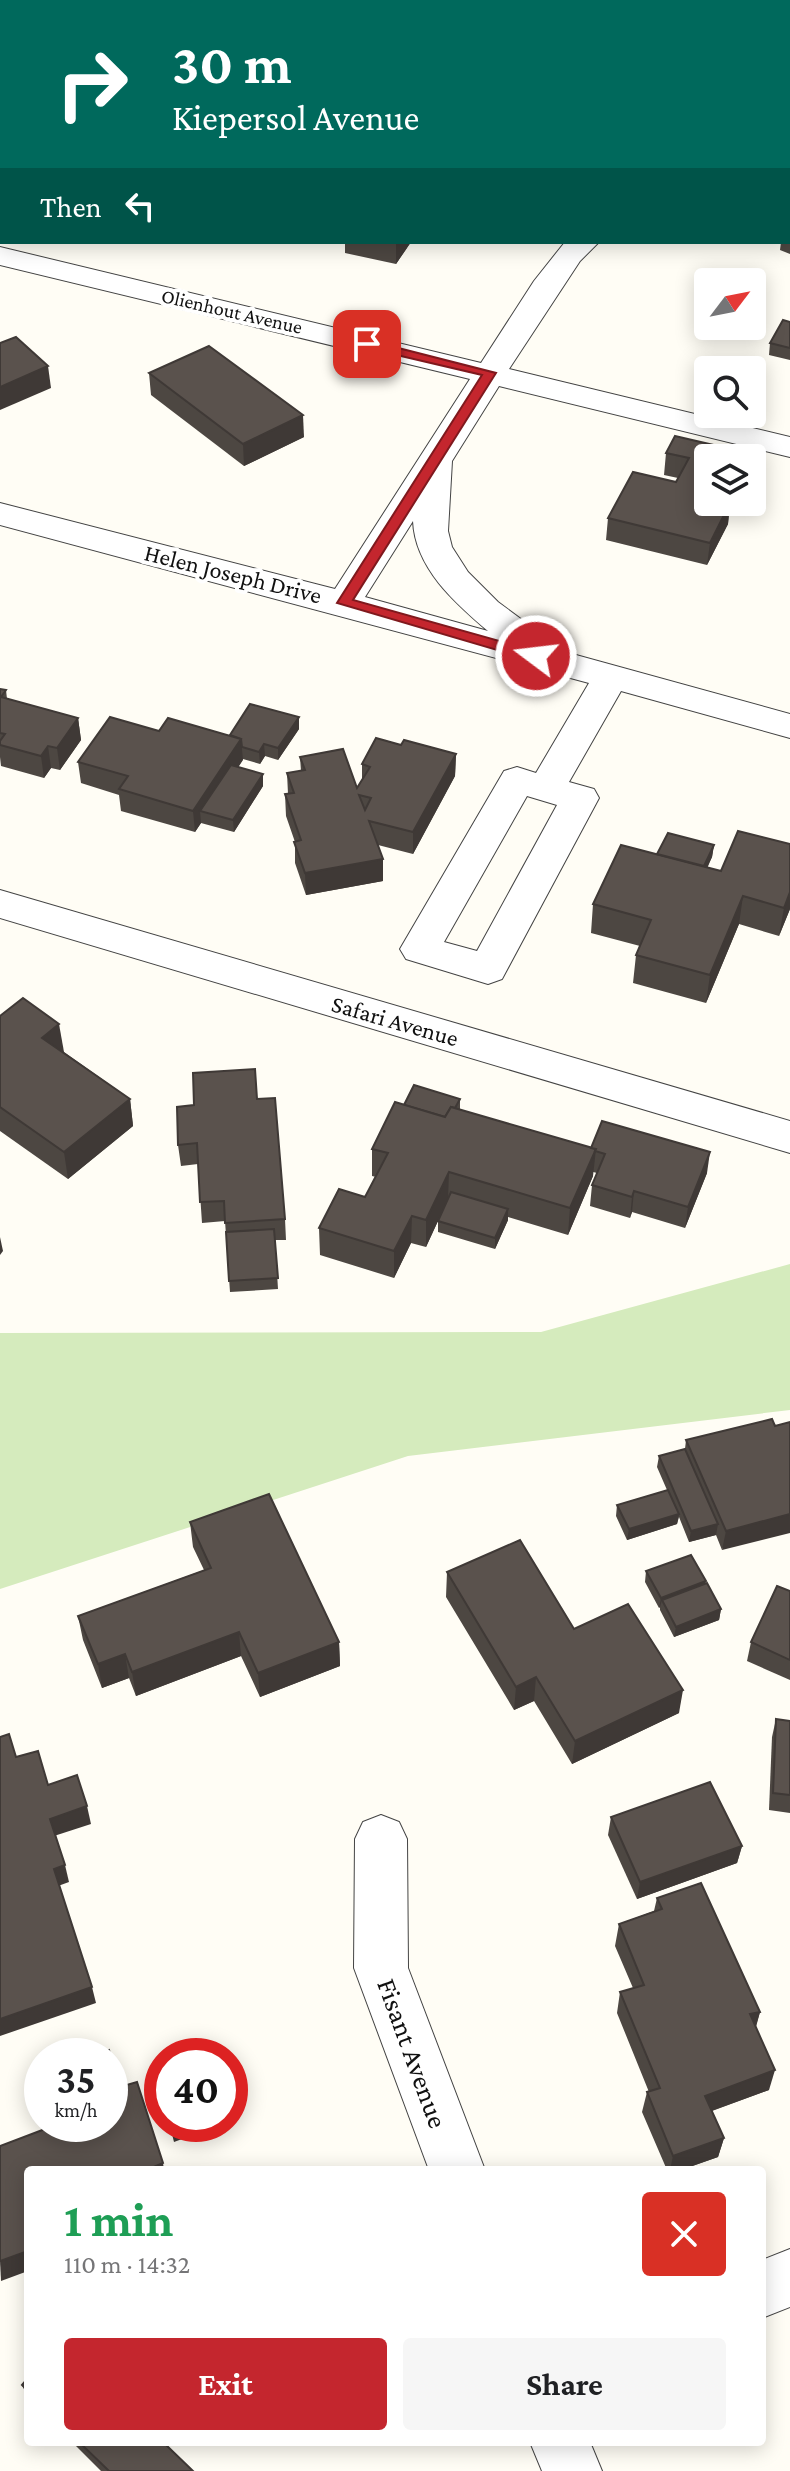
<!DOCTYPE html>
<html lang="en">
<head>
<meta charset="utf-8">
<style>
  body { margin:0; font-family:"Crimson Pro",serif; background:#f6f6f6; color:#202124; height:100vh; display:flex; flex-direction:column; font-size:30px; white-space:nowrap }
  * { box-sizing:border-box; margin:0 }
  p { font-size:26px; color:#757577 }
  .icon { flex:none; width:44px; height:44px; fill:none; stroke:currentColor; stroke-width:2; stroke-linecap:round; stroke-linejoin:round }
  .map { position:relative; flex:1; overflow:hidden }
  .panel { position:absolute; left:24px; top:2166px; width:742px; height:280px; display:flex; flex-direction:column; background:#fff; border-radius:8px; box-shadow:0 4px 20px #0003 }
  .panel>* { flex:none }
  .banner { position:absolute; left:0px; top:0px; width:790px; height:244px; box-shadow:0 4px 20px #0003; background:#00695c; color:#fff; overflow:hidden }
  .needle { width:52px; rotate:58deg }
  .buttons { position:absolute; left:694px; top:268px; display:grid; gap:16px }
  .buttons a { display:grid; place-items:center; width:72px; height:72px; border-radius:8px; background:#fff; box-shadow:0 4px 20px #0003; font-size:40px }
  .speed { position:absolute; left:24px; top:2038px; display:flex; gap:16px; font-size:40px; font-weight:700; text-align:center }
  .speed>* { display:grid; place-content:center; width:104px; height:104px; border-radius:50%; background:#fff; box-shadow:0 4px 20px #0003; line-height:1 }
  .speed small { font-size:20px; font-weight:400 }
  .speed .limit { border:12px solid #d22; background:#fff; color:#111 }
  .pin { position:absolute; display:grid; place-items:center; width:68px; height:68px; color:#fff; margin:-34px; border-radius:16px; box-shadow:0 4px 12px #0006 }
  .me { position:absolute; width:88px; margin:-44px; rotate:285deg; stroke-linejoin:round; filter:drop-shadow(0 0 6px #0008) }
  .turn { display:flex; align-items:center; gap:28px; height:168px; padding:0 40px; font-size:36px }
  .turn .icon { width:104px; height:104px; stroke-width:2.5 }
  .turn b { display:block; font-size:56px; line-height:68px }
  .then { display:flex; align-items:center; height:76px; padding:0 40px; background:#0003; gap:16px; font-size:30px }
  .round { display:grid; place-items:center; flex:none; width:84px; height:84px; border-radius:8px; background:#f6f6f6 }
  .overview { display:flex; align-items:center; justify-content:space-between; height:136px; padding:0 40px }
  h1 { font-size:48px; font-weight:700; line-height:60px; color:#1e9e55 }
  .primary-button { display:flex; gap:16px; margin-top:auto; padding:16px 40px }
  .primary-button a { flex:1; height:92px; border-radius:8px; background:#c4262e; color:#fff; font-size:32px; font-weight:700; line-height:92px; text-align:center }
  .primary-button a+a { background:#f6f6f6; color:#202124 }
  .map>svg:first-child { display:block }
  .green { fill:#d5ebbd }
  .lines { fill:none; stroke-linecap:round; stroke-linejoin:round }
  .minor-casing { stroke:#444; stroke-width:2 }
  .minor { fill:#fff; fill-rule:evenodd }
  .wall { fill:#4d4742 }
  .shaded-wall { fill:#3f3936 }
  .building { fill:#5a524d; stroke:#3f3936; stroke-width:2; fill-rule:evenodd }
  .route { fill:#c4262e; stroke:#7f191e; stroke-width:2 }
  .labels { text-anchor:middle; stroke-width:8; stroke-linejoin:round; paint-order:stroke }
  .far-street-label { font-size:20px; fill:#111; stroke:#fff }
  .street-label { font-size:24px; fill:#111; stroke:#fff }
  .near-street-label { font-size:28px; fill:#111; stroke:#fff }
</style>
</head>
<body>
<div class="map">
<svg width="790" height="2471" viewBox="0 0 790 2471">
  <rect width="100%" height="100%" fill="#fffdf5"/>
  <polygon class="green" points="790,1264 790,1410 408,1456 0,1589 0,1333 541,1332"/>
  <g class="lines">
    <g class="minor-casing">
      <g id="minor">
        <polygon points="599,0 627,0 629,2 601,2"/>
        <rect x="788" y="167" width="2" height="18"/>
        <path d="M565 242H599L580 261 509 369 790 437V457L499 386 452 461 448 531 452 547 468 572 498 602 544 636 547 647 790 714V738L621 691 569 782 594 789 599 798 502 979 488 984 406 959 400 949 504 771 517 767 536 773 589 683 0 525V503L335 589 470 379 0 265V247L481 363 534 281ZM413 521C415 568 455 603 488 631L365 597ZM527 796 557 805 477 951 444 942Z"/>
        <polygon points="0,890 790,1121 790,1153 0,918"/>
        <polygon points="381,1815 399,1822 407,1839 408,1968 485,2170 429,2170 354,1968 355,1839 363,1822"/>
        <polygon points="790,2249 790,2307 762,2318 762,2260"/>
        <polygon points="530,2442 590,2442 602,2471 542,2471"/>
      </g>
    </g>
    <use href="#minor" class="minor"/>
  </g>
  <g class="wall">
    <polygon points="436,0 478,0 474,2 440,2"/>
    <polygon points="711,0 790,0 790,60 788,58 788,2 713,2"/>
    <polygon points="2,97 2,160 0,160 0,99"/>
    <polygon points="790,222 790,254 780,250 781,242 788,242 788,224"/>
    <polygon points="345,242 411,242 396,264 345,253"/>
    <polygon points="790,322 790,360 769,355 770,343"/>
    <polygon points="149,373 304,437 244,466 151,395"/>
    <polygon points="735,450 734,458 708,458 730,502 728,524 707,565 606,540 608,518 676,482 678,478 664,475 666,453"/>
    <polygon points="0,689 6,690 7,699 78,718 81,740 60,770 51,768 44,778 1,766 0,757"/>
    <polygon points="299,729 278,760 265,756 260,764 243,759 238,767 263,774 263,786 234,832 201,823 195,832 121,811 119,795 81,783 78,762 159,731 230,735"/>
    <polygon points="401,745 456,754 455,776 413,854 378,845 383,859 383,881 306,895 295,863 295,842 286,816 285,794 288,794 287,773 301,771 300,757 357,788 362,780 362,764"/>
    <polygon points="790,844 790,909 779,936 739,924 706,1003 633,983 636,955 640,946 591,933 593,904 657,854 714,845 712,857 707,867 721,871"/>
    <polygon points="0,1016 64,1052 130,1099 133,1126 68,1179 0,1131"/>
    <polygon points="257,1099 285,1219 286,1240 275,1240 278,1289 230,1292 225,1221 202,1223 198,1164 181,1166 178,1145"/>
    <polygon points="460,1099 460,1110 591,1148 707,1173 685,1228 632,1212 630,1218 590,1206 592,1185 597,1173 593,1172 593,1176 568,1235 508,1217 508,1220 495,1249 438,1232 438,1221 426,1247 411,1243 394,1278 320,1255 319,1228 365,1197 376,1177 372,1176 372,1149 404,1105"/>
    <polygon points="772,1419 722,1550 716,1535 689,1542 679,1517 677,1524 627,1540 616,1516 617,1505 667,1490 657,1467 659,1456 685,1449 686,1440"/>
    <polygon points="190,1522 339,1642 340,1666 260,1697 241,1656 136,1696 129,1678 102,1688 83,1640 78,1616 204,1570 193,1547"/>
    <polygon points="646,1571 705,1584 721,1609 719,1620 674,1637 660,1610 660,1607 659,1608 645,1582"/>
    <polygon points="447,1572 574,1629 679,1713 572,1764 534,1701 514,1710 446,1597"/>
    <polygon points="790,1591 790,1680 747,1661 751,1642"/>
    <polygon points="776,1719 790,1721 790,1813 769,1810 772,1737"/>
    <polygon points="611,1817 742,1846 737,1863 637,1899 608,1835"/>
    <polygon points="657,1898 760,2012 756,2027 769,2090 712,2111 724,2138 718,2157 681,2170 667,2170 642,2112 647,2092 649,2092 617,2013 620,1992 633,1988 615,1946 619,1924 654,1911"/>
    <polygon points="28,2378 28,2398 22,2385"/>
    <polygon points="72,2442 163,2442 193,2471 101,2471"/>
  </g>
  <g class="shaded-wall">
    <polygon points="455,0 478,0 473,2 455,2"/>
    <polygon points="396,242 411,242 396,264"/>
    <polygon points="48,366 51,388 0,410 0,387"/>
    <polygon points="303,415 304,437 244,466 243,444"/>
    <polygon points="730,503 728,524 707,565 710,543"/>
    <polygon points="299,717 299,729 278,760 278,748"/>
    <polygon points="78,718 81,740 60,770 57,748"/>
    <polygon points="241,739 243,760 208,813 200,811 201,823 195,832 193,811"/>
    <polygon points="264,744 265,756 260,764 259,752"/>
    <polygon points="48,746 51,768 44,778 41,756"/>
    <polygon points="456,754 455,776 413,854 413,832"/>
    <polygon points="263,774 263,786 234,832 233,820"/>
    <polygon points="714,845 712,857 696,894 697,882"/>
    <polygon points="383,859 383,881 306,895 305,873"/>
    <polygon points="790,892 790,909 779,936 784,908"/>
    <polygon points="743,896 739,924 706,1003 710,975"/>
    <polygon points="59,1024 64,1052 46,1066 42,1038"/>
    <polygon points="130,1099 133,1126 68,1179 64,1152"/>
    <polygon points="596,1149 593,1176 568,1235 570,1208"/>
    <polygon points="710,1152 707,1173 685,1228 688,1207"/>
    <polygon points="449,1172 448,1199 426,1247 426,1220"/>
    <polygon points="634,1191 632,1212 630,1218 632,1197"/>
    <polygon points="508,1209 508,1220 495,1249 495,1238"/>
    <polygon points="412,1216 411,1243 394,1278 394,1251"/>
    <polygon points="0,1237 3,1251 0,1255"/>
    <polygon points="679,1514 677,1524 627,1540 629,1529"/>
    <polygon points="790,1514 790,1533 722,1550 726,1531"/>
    <polygon points="718,1524 716,1535 689,1542 691,1531"/>
    <polygon points="706,1581 704,1592 662,1600 660,1607 659,1608 661,1598"/>
    <polygon points="721,1609 719,1620 674,1637 676,1627"/>
    <polygon points="239,1632 241,1656 136,1696 132,1672"/>
    <polygon points="339,1642 340,1666 260,1697 258,1673"/>
    <polygon points="125,1654 129,1678 102,1688 98,1664"/>
    <polygon points="536,1677 534,1701 514,1710 516,1687"/>
    <polygon points="683,1690 679,1713 572,1764 575,1741"/>
    <polygon points="87,1806 91,1824 54,1836 50,1819"/>
    <polygon points="742,1846 737,1863 637,1899 640,1882"/>
    <polygon points="65,1865 69,1882 58,1886 54,1869"/>
    <polygon points="92,1987 96,2003 0,2036 0,2019"/>
    <polygon points="760,2012 754,2032 750,2014"/>
    <polygon points="775,2070 769,2090 700,2115 705,2096"/>
    <polygon points="198,2124 220,2125 174,2142 172,2134"/>
    <polygon points="724,2138 718,2157 681,2170 670,2170 673,2156"/>
    <polygon points="163,2163 164,2170 146,2170"/>
    <polygon points="28,2251 28,2271 1,2281 0,2261"/>
  </g>
  <g class="building">
    <polygon points="184,0 308,0 309,2 185,2"/>
    <polygon points="485,0 551,0 553,2 487,2"/>
    <polygon points="717,0 790,0 790,15 788,16 788,2 719,2"/>
    <polygon points="790,15 790,29 788,28 788,16"/>
    <polygon points="2,97 2,139 0,139 0,99"/>
    <polygon points="783,320 790,322 790,348 770,343"/>
    <polygon points="16,337 48,366 0,387 0,343"/>
    <polygon points="209,346 303,415 243,444 149,373"/>
    <polygon points="675,436 735,450 731,458 708,458 708,502 730,503 710,543 608,518 633,472 676,482 689,458 666,453"/>
    <polygon points="0,689 6,690 1,697 78,718 57,748 48,746 41,756 0,745 0,741 5,734 0,733"/>
    <polygon points="250,704 299,717 278,748 264,744 259,752 242,747 241,739 230,735"/>
    <polygon points="110,717 159,731 168,718 241,739 193,811 119,789 128,776 78,762"/>
    <path d="M376 738 401 745 404 740 456 754 413 832 369 821 383 859 305 873 294 842 301 840 285 794 294 793 287 773 305 770 300 757 343 749 357 788 370 767 362 764ZM359 795 371 798 365 810Z"/>
    <polygon points="231,765 263,774 233,820 200,811"/>
    <polygon points="738,831 790,844 790,892 784,908 743,896 710,975 636,955 651,920 593,904 621,845 721,871"/>
    <polygon points="668,833 714,845 704,866 657,854"/>
    <polygon points="23,998 59,1024 42,1038 130,1099 64,1152 0,1107 0,1016"/>
    <polygon points="255,1069 257,1099 275,1098 285,1219 225,1223 224,1201 200,1202 197,1143 178,1145 177,1107 194,1105 193,1073"/>
    <polygon points="414,1085 460,1099 455,1108 451,1107 445,1117 404,1105"/>
    <polygon points="395,1102 445,1117 451,1107 596,1149 570,1208 449,1172 426,1220 412,1216 394,1251 319,1228 339,1189 365,1197 388,1153 372,1149"/>
    <polygon points="602,1121 710,1152 688,1207 634,1191 632,1197 592,1185 605,1154 595,1151 596,1149 591,1148"/>
    <polygon points="451,1192 508,1209 495,1238 438,1221"/>
    <polygon points="274,1229 278,1278 229,1281 226,1232"/>
    <polygon points="772,1419 775,1426 790,1422 790,1514 726,1531 686,1440"/>
    <polygon points="685,1449 718,1524 691,1531 659,1456"/>
    <polygon points="668,1490 679,1514 629,1529 617,1505"/>
    <polygon points="269,1494 339,1642 258,1673 239,1632 132,1672 125,1654 98,1664 78,1616 211,1568 190,1522"/>
    <polygon points="520,1540 574,1629 628,1604 683,1690 575,1741 536,1677 516,1687 447,1572"/>
    <polygon points="691,1555 706,1581 661,1598 646,1571"/>
    <polygon points="707,1583 721,1609 676,1627 662,1600"/>
    <polygon points="777,1586 790,1591 790,1660 751,1642"/>
    <polygon points="776,1719 790,1721 790,1795 773,1793"/>
    <polygon points="9,1734 16,1757 38,1751 48,1785 77,1775 87,1806 50,1819 65,1865 54,1869 92,1987 0,2019 0,1737"/>
    <polygon points="710,1782 742,1846 640,1882 611,1817"/>
    <polygon points="701,1883 760,2012 750,2014 775,2070 705,2096 724,2138 673,2156 647,2092 660,2088 620,1992 644,1985 619,1924 662,1909 657,1898"/>
    <polygon points="109,2050 120,2087 137,2082 163,2163 147,2170 28,2170 28,2251 0,2261 0,2146 45,2129 44,2124 110,2124 110,2056 93,2056"/>
    <polygon points="42,2074 42,2117 31,2078"/>
    <polygon points="169,2124 198,2124 172,2134"/>
    <polygon points="28,2378 28,2391 22,2385"/>
    <polygon points="79,2442 163,2442 193,2471 109,2471"/>
  </g>
  <polygon class="route" points="367,340 496,373 353,600 542,653 542,660 531,660 337,603 482,375 362,347 361,344"/>
  <g class="labels">
    <g class="far-street-label">
      <text transform="translate(232 311) rotate(13)" y="7">Olienhout Avenue</text>
    </g>
    <g class="street-label">
      <text transform="translate(233 574) rotate(14)" y="8">Helen Joseph Drive</text>
      <text transform="translate(395 1021) rotate(16)" y="8">Safari Avenue</text>
    </g>
    <g class="near-street-label">
      <text transform="translate(413 2053) rotate(70)" y="10">Fisant Avenue</text>
    </g>
  </g>
</svg>
<div class="buttons">
<a><svg class="needle" viewBox="-14 -14 28 28"><path d="M0-13l5 13h-10z" fill="#e53935"/><path d="M0 13l5-13h-10z" fill="#757577"/></svg></a>
<a><svg class="icon" aria-label="search" viewBox="0 0 24 24"><circle cx="10" cy="10" r="6"/><path d="M15 15l6 6"/></svg></a>
<a><svg class="icon" aria-label="layers" viewBox="0 0 24 24"><path d="M12 4l9 5-9 5-9-5zM3 14l9 5 9-5"/></svg></a>
</div>
<div class="speed"><div>35<small>km/h</small></div><div class="limit">40</div></div>
<div class="pin" style="left:367px;top:344px;background:#d93025"><svg class="icon" aria-label="arrive" viewBox="0 0 24 24"><path d="M6 21V4h12l-3 4 3 4H6"/></svg></div>
<svg class="me" style="left:536px;top:656px" viewBox="-20 -20 40 40"><circle r="17" fill="#c4262e" stroke="#fff" stroke-width="3"/><path d="M0-11L8 9 0 5-8 9z" fill="#fff"/></svg>
<div class="banner">
<div class="turn"><svg class="icon" aria-label="right" viewBox="0 0 24 24"><path d="M7 20v-9h11M14 6l5 5-5 5"/></svg><div><b>30 m</b>Kiepersol Avenue</div></div>
<div class="then">Then<svg class="icon" aria-label="left" viewBox="0 0 24 24"><path d="M17 20v-9H6M10 6l-5 5 5 5"/></svg></div>
</div>
<section class="panel">
<div class="overview"><div><h1>1 min</h1><p>110 m · 14:32</p></div><a class="round" style="background:#d93025;color:#fff"><svg class="icon" aria-label="close" viewBox="0 0 24 24"><path d="M6 6l12 12M18 6L6 18"/></svg></a></div>
<div class="primary-button"><a>Exit</a><a>Share</a></div>
</section>
</div>
</body>
</html>
